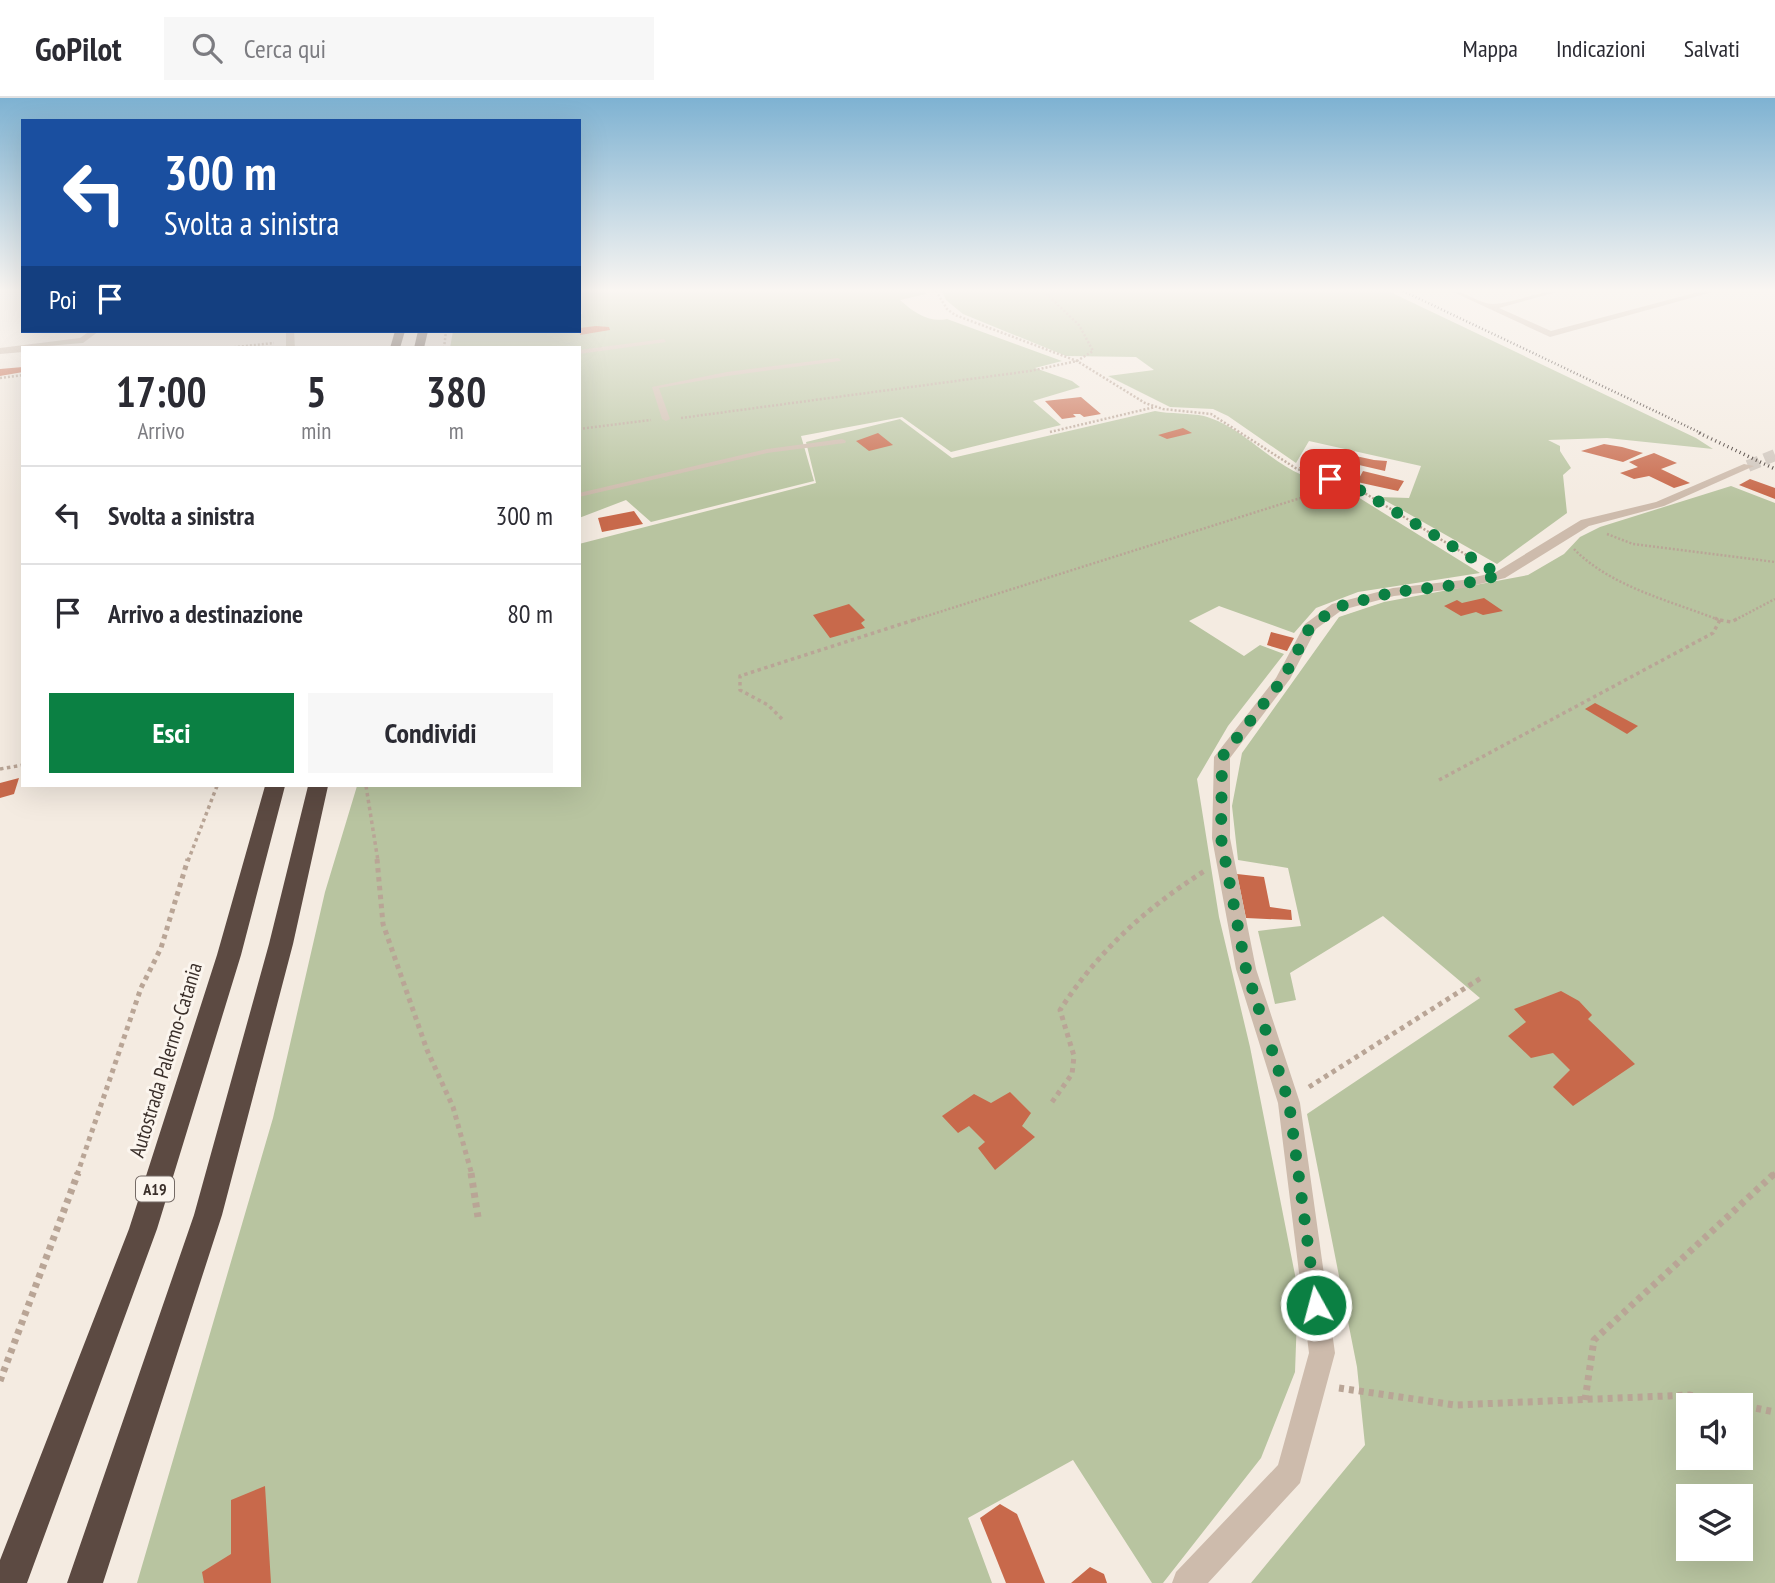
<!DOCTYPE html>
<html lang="it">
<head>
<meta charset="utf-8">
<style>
  body { margin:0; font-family:"PT Sans Narrow",sans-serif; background:#f7f7f7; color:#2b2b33; height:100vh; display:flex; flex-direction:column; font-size:26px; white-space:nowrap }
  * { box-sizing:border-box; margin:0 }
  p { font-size:23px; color:#7c7c81 }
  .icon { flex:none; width:38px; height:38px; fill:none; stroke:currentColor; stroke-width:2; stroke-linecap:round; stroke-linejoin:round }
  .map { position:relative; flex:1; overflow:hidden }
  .side { position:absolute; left:21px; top:248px; width:560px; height:441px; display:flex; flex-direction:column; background:#fff; border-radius:0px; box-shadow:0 7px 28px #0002 }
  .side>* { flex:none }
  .guide { position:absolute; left:21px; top:21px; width:560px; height:214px; border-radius:0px; box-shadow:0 7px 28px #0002; background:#1a4fa0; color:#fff; overflow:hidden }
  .buttons { position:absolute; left:1676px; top:1295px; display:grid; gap:14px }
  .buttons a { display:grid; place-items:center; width:77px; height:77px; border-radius:0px; background:#fff; box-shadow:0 7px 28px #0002; font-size:35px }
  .pin { position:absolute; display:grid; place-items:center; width:60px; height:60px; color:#fff; margin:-30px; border-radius:14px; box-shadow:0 4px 10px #0006 }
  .me { position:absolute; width:77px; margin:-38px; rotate:353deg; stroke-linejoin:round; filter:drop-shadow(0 0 5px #0008) }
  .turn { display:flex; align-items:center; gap:24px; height:147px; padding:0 28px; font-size:32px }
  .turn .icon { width:91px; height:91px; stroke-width:2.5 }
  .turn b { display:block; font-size:49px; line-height:60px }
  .then { display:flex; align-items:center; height:66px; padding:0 28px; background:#0003; gap:14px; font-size:26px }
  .eta { display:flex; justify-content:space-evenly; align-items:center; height:119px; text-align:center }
  .eta b { font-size:42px; font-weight:700; line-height:49px }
  .action { display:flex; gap:14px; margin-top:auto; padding:14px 28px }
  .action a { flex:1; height:80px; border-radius:0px; background:#0b8043; color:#fff; font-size:28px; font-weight:700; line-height:80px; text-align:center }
  .action a+a { background:#f7f7f7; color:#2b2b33 }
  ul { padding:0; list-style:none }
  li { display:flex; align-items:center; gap:21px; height:98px; padding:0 28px; border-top:2px solid #e1e1e2 }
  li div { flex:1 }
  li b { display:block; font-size:26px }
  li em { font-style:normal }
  header { display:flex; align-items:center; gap:42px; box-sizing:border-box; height:98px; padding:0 35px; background:#fff; border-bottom:2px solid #e1e1e2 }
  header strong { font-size:33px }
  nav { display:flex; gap:38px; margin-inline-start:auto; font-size:24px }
  .search { width:490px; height:63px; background:#f7f7f7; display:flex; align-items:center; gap:18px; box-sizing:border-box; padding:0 24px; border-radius:0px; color:#7c7c81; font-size:26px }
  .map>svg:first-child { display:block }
  .green { fill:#b8c4a0; fill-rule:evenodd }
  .building { fill:#c8694b }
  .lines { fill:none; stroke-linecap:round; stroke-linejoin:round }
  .street-tunnel { stroke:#cfc6bd; stroke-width:12; stroke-dasharray:12 6; stroke-linecap:butt }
  .path-far3 { stroke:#b9a596; stroke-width:2.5; stroke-dasharray:2 2; stroke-linecap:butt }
  .path-far2 { stroke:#b9a596; stroke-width:3.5; stroke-dasharray:3.5 3.5; stroke-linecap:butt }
  .path-far1 { stroke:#b9a596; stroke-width:5; stroke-dasharray:4.5 4.5; stroke-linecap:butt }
  .path { stroke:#b9a596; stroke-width:7; stroke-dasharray:5 5; stroke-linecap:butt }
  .lane { fill:#cdbbac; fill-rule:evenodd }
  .street { fill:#cdbbac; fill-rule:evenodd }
  .highway { fill:#5c4a42; fill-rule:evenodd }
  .rail-far1 { stroke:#3b302b; stroke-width:2.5; stroke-dasharray:1 2.5; stroke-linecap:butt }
  .rail { stroke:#3b302b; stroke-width:3.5; stroke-dasharray:1 3.5; stroke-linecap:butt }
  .route { stroke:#0b8043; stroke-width:12; stroke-dasharray:0 21.6 }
  .labels { text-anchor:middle; stroke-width:6; stroke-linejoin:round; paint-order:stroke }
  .shield { fill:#fbf5ee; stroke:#756b66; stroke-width:2 }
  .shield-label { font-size:16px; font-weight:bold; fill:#3b302b }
  .near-street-label { font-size:21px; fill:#3b302b; stroke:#fbf5ee }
</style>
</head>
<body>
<header>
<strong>GoPilot</strong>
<div class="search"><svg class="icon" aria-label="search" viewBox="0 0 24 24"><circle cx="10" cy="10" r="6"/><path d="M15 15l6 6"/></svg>Cerca qui</div>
<nav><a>Mappa</a><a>Indicazioni</a><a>Salvati</a></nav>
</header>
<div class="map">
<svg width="1775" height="1485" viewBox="0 0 1775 1485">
  <rect width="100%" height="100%" fill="#f4ebe1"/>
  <g class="green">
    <path d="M579 193H925L926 196 900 202C913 214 929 225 947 221L1062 263 1035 270 1072 283 1080 289 1033 303 1061 327 951 354 902 319 801 338 814 383 651 424 626 402 579 420V250H450L453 233H579V217L582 216Z"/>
    <polygon points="942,193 1388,193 1696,340 1713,351 1607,340 1548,342 1560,348 1560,353 1571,370 1563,377 1567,415 1497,466 1379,399 1409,400 1421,368 1309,343 1296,365 1228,318 1213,311 1170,309 1108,278 1154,272 1136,259 1066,258 963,216 946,202"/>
    <path d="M1155 313C1170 316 1190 315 1204 318 1241 328 1267 362 1302 377 1319 385 1336 387 1353 396L1480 475 1358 494 1316 510 1294 535 1219 508 1189 523 1244 558 1260 547 1284 556 1228 628 1197 681 1219 819 1250 949 1298 1192 1295 1274 1261 1360 1163 1485H1152L1073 1362 968 1420 992 1485H137L273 1020 325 794 357 688H579V446L816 385 806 344 900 321 952 360Z"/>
    <path d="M1731 388 1775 405V1485H1251L1365 1347 1357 1269 1307 1016 1480 900 1383 818 1290 875 1296 902 1275 906 1258 833 1301 828 1288 770 1238 762 1232 708 1242 655 1339 519 1384 504 1528 477 1564 456 1580 439 1600 429ZM1689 1307H1741V1360H1689ZM1689 1398H1741V1451H1689Z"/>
  </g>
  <g class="building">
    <polygon points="596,228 609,229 610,232 580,237 579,230"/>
    <polygon points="23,269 23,274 0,278 0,271"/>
    <polygon points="1081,299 1101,316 1084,319 1080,316 1073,316 1076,319 1062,321 1045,303"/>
    <polygon points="1183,330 1192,335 1167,341 1158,337"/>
    <polygon points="878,335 893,347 869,353 856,343"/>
    <polygon points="1604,346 1622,349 1643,355 1623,364 1581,353"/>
    <polygon points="1337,354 1374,362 1387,363 1385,373 1333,361"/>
    <polygon points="1654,355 1677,365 1661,371 1690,385 1674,390 1649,378 1634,381 1620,375 1638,369 1629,364"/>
    <polygon points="1306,361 1331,367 1324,376 1299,370"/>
    <polygon points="1363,373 1404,383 1398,393 1357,384"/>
    <polygon points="1750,381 1775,390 1775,401 1739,387"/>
    <polygon points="634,413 643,426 602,434 598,420"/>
    <polygon points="1484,500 1503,513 1483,517 1476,514 1461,518 1444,508 1457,502 1462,505"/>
    <polygon points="849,506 865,522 861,525 865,530 830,540 813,517"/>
    <polygon points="1271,534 1294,540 1287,553 1267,547"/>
    <polygon points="1595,605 1638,628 1627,636 1585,611"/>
    <polygon points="19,680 14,696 0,700 0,685"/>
    <polygon points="1237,776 1264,779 1270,809 1291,812 1292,822 1246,820"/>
    <polygon points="1561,893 1579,903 1592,917 1588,921 1635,966 1573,1008 1553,989 1570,972 1553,955 1531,960 1508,938 1526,924 1514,911"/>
    <polygon points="1010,994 1031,1015 1022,1028 1035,1039 995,1072 978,1050 985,1044 969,1028 958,1035 942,1018 974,996 991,1005"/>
    <polygon points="265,1388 271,1485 204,1485 202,1474 231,1456 231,1402"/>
    <polygon points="1000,1406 1017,1416 1045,1485 1006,1485 980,1420"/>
    <polygon points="1090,1469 1104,1476 1107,1485 1071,1485"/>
  </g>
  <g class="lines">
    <polyline class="street-tunnel" points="1748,368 1775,357"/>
    <g class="path-far3">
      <polyline points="936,193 947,211 955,217 1077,263 1145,305 1163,311 1211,316 1297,371 1348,385 1478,464"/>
      <polyline points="226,250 274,245"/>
      <polyline points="444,250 446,233"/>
      <polyline points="0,280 23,277"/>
      <polyline points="681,320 1030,273 1077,263 1093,253 1079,227 1043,193"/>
      <polyline points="579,331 651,322"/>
      <polyline points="1050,334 1155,309"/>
      <polyline points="1607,436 1633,446 1775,464"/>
      <path d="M1574 451C1611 489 1671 503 1719 522"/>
      <polyline points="914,522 1348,385"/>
      <polyline points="1735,522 1775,501"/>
    </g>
    <g class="path-far2">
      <polyline points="1720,522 1731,524 1739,520"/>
      <polyline points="782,621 768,607 740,592 740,578 920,520"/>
      <polyline points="0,671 23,667"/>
      <polyline points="1439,682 1713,535 1720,522 1715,520"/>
      <polyline points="366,688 378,763"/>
      <polyline points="188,763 217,688"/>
    </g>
    <g class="path-far1">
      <polyline points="377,761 383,826 427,952 453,1009 472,1077"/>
      <polyline points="1309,989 1481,880"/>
      <path d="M1052 1004 1072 976 1074 958 1060 912C1099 852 1146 810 1206 772"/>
      <polyline points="77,1077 141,890 161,850 188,761"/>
      <polyline points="1773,1077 1775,1075"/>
    </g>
    <g class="path">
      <polyline points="471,1075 478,1119"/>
      <polyline points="0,1283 78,1075"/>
      <polyline points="1339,1290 1455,1307 1689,1297 1775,1314"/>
      <polyline points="1585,1302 1594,1242 1775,1075"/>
    </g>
    <g class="lane">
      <polygon points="664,241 666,244 579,256 579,252"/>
      <polygon points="838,260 841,262 840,263 727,278 659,290 670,321 666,323 662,321 652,289 727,274"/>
      <polygon points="842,341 846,343 845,345 767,355 579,399 579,395 767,351"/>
    </g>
    <g class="street">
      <path d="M1451 193C1466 193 1479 206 1493 206 1516 205 1537 193 1560 193L1499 210 1551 233 1702 193H1716L1550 239Z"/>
      <polygon points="90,233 99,233 83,245 23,250 23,254 0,256 0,250 80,240"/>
      <polygon points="286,233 294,233 295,250 286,250"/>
      <polygon points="1744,366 1754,368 1664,408 1589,428 1505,480 1463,490 1394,498 1342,512 1316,531 1290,581 1230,660 1230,740 1256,871 1300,1005 1335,1255 1300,1385 1208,1485 1172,1485 1176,1474 1278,1367 1309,1255 1278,1005 1236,871 1212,740 1214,659 1276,580 1305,526 1332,506 1393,490 1463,482 1496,474 1581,422 1656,404"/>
    </g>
    <g class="highway">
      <polygon points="395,233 405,233 400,250 390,250"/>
      <polygon points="418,233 428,233 424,250 414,250"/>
      <polygon points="265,688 285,688 241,857 157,1131 27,1485 0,1485 0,1462 129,1131 217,857"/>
      <polygon points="308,688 328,688 293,846 222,1117 103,1485 67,1485 194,1117 269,846"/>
    </g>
    <polyline class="rail-far1" points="1403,193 1703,336"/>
    <polyline class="rail" points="1699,335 1775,371"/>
  </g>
  <linearGradient id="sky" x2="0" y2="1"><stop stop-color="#7eb2d2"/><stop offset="0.48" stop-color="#faf6f2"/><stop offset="1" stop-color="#faf6f2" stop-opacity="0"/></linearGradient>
  <rect width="1775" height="401" fill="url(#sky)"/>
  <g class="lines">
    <polyline class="route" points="1316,1207 1289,1005 1246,871 1221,740 1222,659 1283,581 1310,529 1337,509 1394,494 1463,486 1500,477 1348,385 1330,381"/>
  </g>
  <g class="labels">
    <rect class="shield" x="136" y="1078.5" width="38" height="25" rx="5"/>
    <g class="shield-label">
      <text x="155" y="1097">A19</text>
    </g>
    <g class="near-street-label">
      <text transform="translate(166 962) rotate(-73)" y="7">Autostrada Palermo-Catania</text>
    </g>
  </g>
</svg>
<div class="buttons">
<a><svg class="icon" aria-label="sound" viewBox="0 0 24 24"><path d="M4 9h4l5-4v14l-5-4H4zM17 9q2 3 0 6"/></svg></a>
<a><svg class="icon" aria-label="layers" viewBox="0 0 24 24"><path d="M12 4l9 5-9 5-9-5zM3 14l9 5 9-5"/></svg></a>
</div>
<div class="pin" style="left:1330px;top:381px;background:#d93025"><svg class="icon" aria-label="arrive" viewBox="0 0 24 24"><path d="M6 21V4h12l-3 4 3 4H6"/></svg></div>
<svg class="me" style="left:1316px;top:1207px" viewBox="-20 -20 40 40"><circle r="17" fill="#0b8043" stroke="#fff" stroke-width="3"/><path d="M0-11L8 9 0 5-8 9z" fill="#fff"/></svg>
<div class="guide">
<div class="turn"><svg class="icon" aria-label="left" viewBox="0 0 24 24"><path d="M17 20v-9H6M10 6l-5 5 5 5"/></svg><div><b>300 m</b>Svolta a sinistra</div></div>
<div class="then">Poi<svg class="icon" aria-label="arrive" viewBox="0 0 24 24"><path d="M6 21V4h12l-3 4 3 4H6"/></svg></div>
</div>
<section class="side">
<div class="eta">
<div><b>17:00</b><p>Arrivo</p></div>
<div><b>5</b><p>min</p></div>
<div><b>380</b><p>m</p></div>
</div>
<ul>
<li><svg class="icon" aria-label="left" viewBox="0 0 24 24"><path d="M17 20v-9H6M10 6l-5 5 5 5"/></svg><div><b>Svolta a sinistra</b></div><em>300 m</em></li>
<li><svg class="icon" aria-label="arrive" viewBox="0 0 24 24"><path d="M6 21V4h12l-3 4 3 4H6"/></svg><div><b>Arrivo a destinazione</b></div><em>80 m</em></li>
</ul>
<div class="action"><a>Esci</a><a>Condividi</a></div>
</section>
</div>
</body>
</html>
